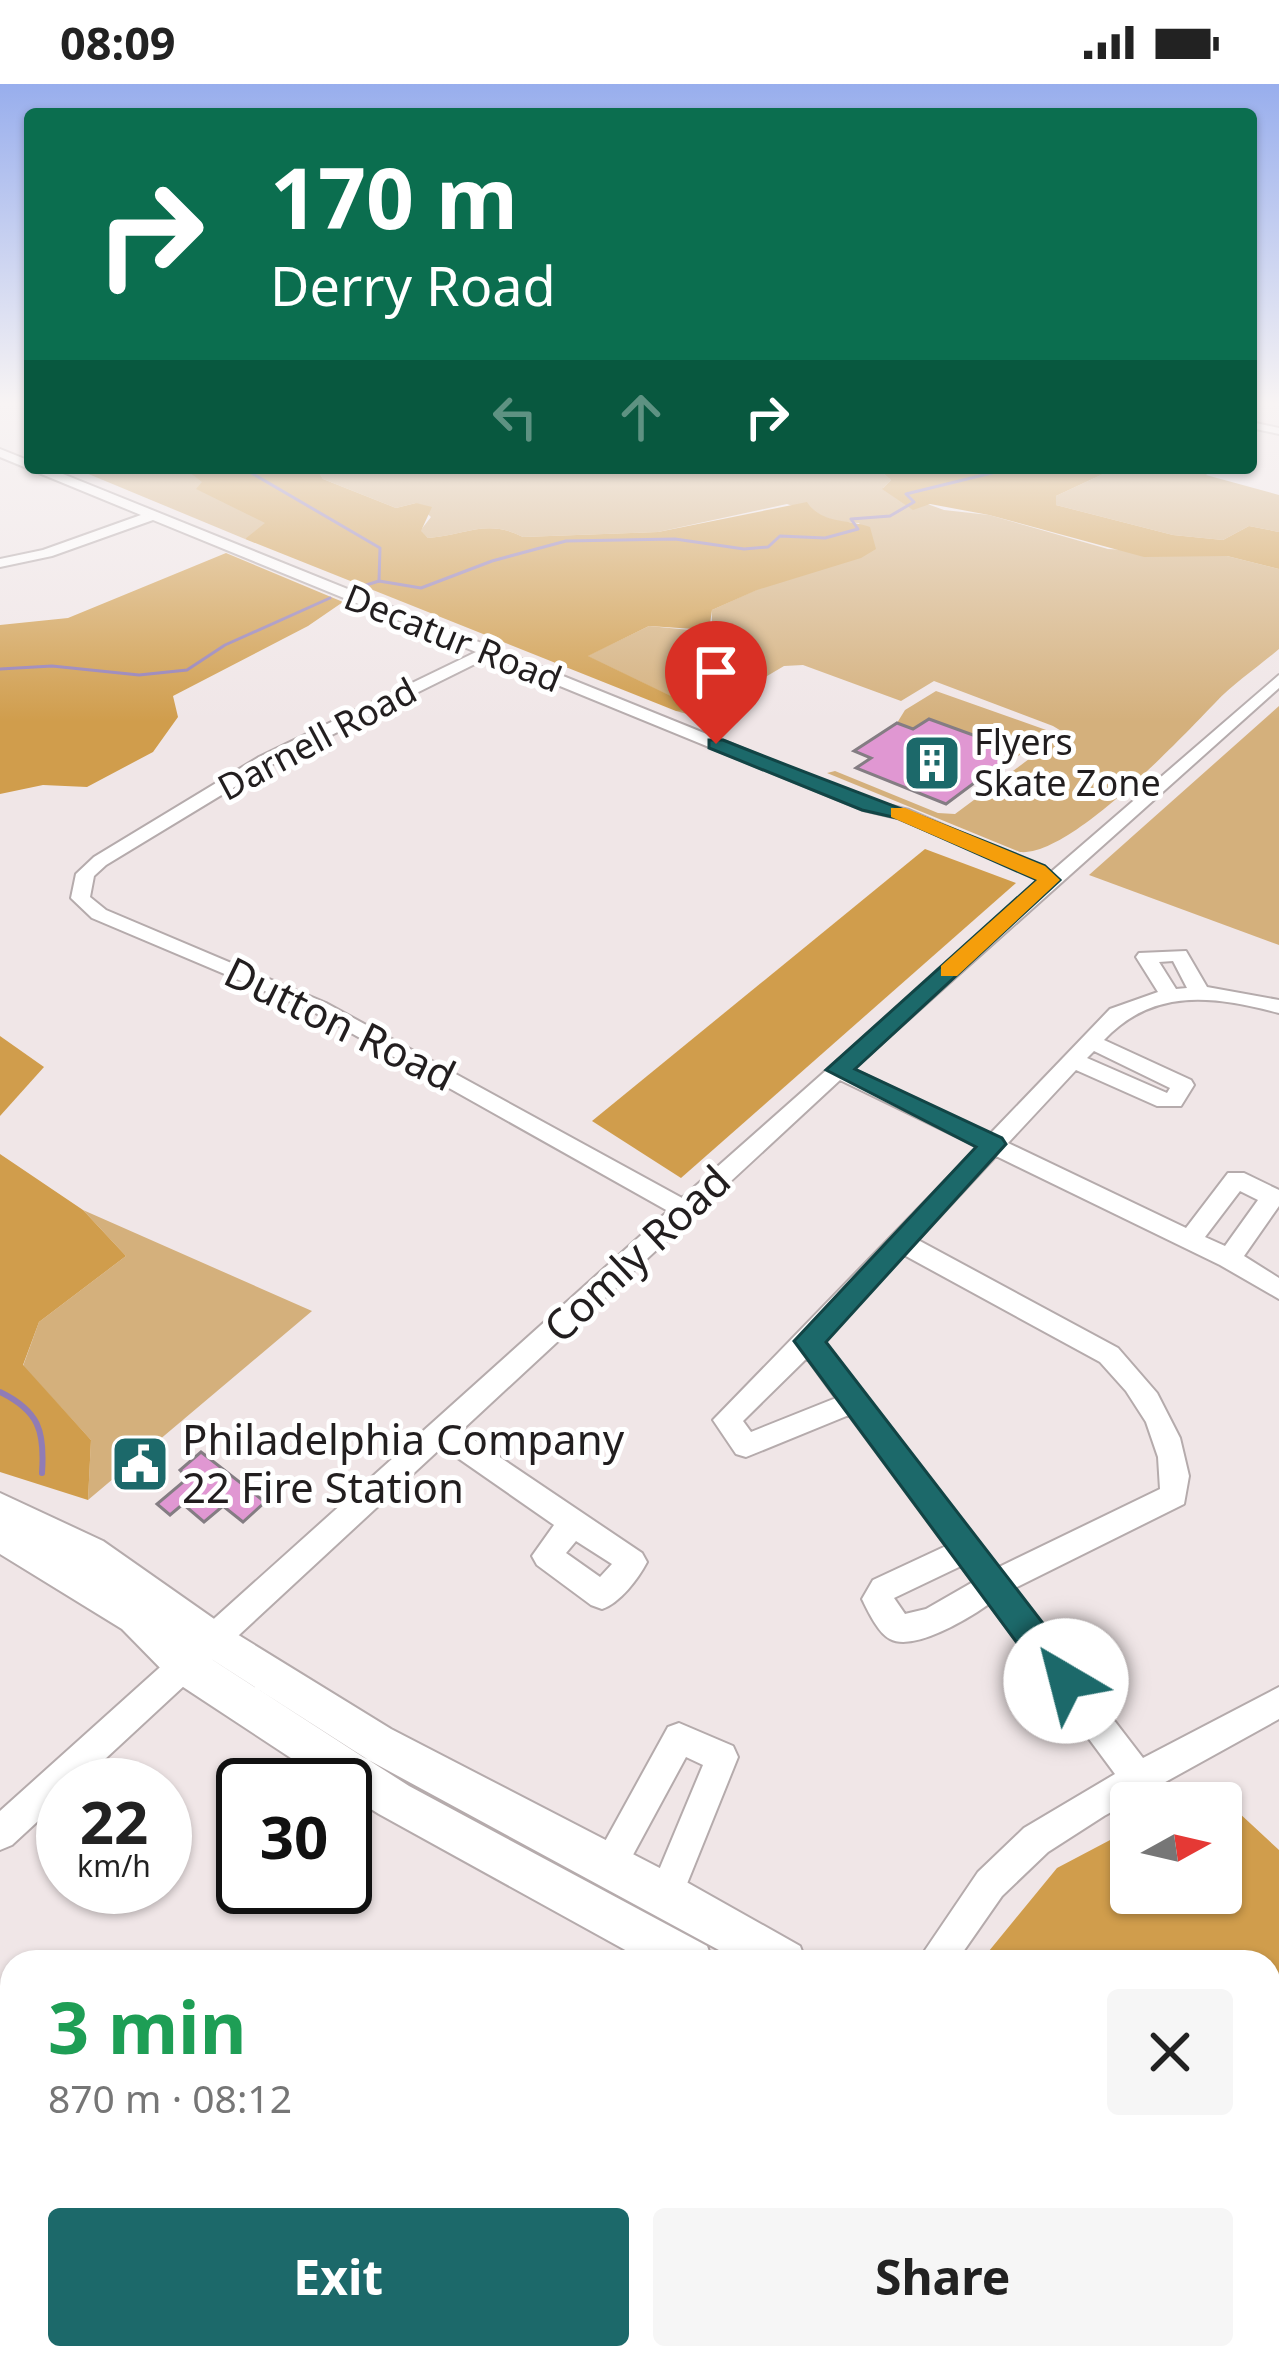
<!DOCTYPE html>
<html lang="en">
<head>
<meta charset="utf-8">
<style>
  body { margin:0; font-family:"Noto Sans",sans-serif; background:#f6f6f6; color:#222; height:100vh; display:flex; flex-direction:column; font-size:45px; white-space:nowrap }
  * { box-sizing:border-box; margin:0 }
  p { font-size:39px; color:#767676 }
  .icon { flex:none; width:66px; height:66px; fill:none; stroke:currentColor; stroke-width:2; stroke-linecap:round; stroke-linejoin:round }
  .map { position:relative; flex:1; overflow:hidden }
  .details { position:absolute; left:0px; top:1866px; width:1281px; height:420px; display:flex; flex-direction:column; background:#fff; border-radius:36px 36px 0 0; box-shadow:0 3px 9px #0004 }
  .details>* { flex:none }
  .guide { position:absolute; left:24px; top:24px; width:1233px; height:366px; border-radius:12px; box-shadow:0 3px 9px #0004; background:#0b6e4f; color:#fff; overflow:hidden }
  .needle { width:78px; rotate:82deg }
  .tools { position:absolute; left:1110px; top:1698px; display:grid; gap:24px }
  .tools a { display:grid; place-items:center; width:132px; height:132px; border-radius:12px; background:#fff; box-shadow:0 3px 9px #0004; font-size:60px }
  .speed { position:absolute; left:36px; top:1674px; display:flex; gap:24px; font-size:60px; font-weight:700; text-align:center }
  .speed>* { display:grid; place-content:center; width:156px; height:156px; border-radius:50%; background:#fff; box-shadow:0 3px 9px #0004; line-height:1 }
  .speed small { font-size:30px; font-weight:400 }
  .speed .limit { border:6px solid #111; border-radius:18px; background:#fff; color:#111 }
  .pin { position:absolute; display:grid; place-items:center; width:102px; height:102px; color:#fff; margin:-123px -51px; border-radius:50% 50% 50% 0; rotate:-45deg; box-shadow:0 0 12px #0007 }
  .pin .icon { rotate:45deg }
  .me { position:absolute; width:132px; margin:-66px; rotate:323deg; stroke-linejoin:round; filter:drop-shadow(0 0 9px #0008) }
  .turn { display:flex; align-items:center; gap:42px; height:252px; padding:0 48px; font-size:54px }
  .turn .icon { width:156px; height:156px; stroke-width:2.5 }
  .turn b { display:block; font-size:84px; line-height:102px }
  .lanes { display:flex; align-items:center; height:114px; padding:0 48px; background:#0003; justify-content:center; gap:60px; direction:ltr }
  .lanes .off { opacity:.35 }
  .round { display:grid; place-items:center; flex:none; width:126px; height:126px; border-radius:12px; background:#f6f6f6 }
  .headline { display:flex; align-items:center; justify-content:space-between; height:204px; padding:0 48px }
  h1 { font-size:72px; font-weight:700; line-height:90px; color:#1e9e55 }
  .button { display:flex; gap:24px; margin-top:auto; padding:24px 48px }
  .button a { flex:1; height:138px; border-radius:12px; background:#1c696a; color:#fff; font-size:48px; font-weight:700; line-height:138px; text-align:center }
  .button a+a { background:#f6f6f6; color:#222 }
  .status { display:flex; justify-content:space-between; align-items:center; height:84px; padding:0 60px; background:#fff; direction:ltr }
  .status svg { height:33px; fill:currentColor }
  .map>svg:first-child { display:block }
  .green { fill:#d4b07c }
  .forest { fill:#d09d4c }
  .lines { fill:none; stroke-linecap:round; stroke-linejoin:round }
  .stream-far2 { stroke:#917cb5; stroke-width:3 }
  .stream-far1 { stroke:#917cb5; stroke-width:6 }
  .stream { stroke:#917cb5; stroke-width:8 }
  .building { fill:#e097d2; stroke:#847d83; stroke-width:3 }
  .minor-casing { stroke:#b5abac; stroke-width:4 }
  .major-casing { stroke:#b5abac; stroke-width:4 }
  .minor { fill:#fff; fill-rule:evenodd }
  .major { fill:#fff; fill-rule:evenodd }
  .route { fill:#1c696a; stroke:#124445; stroke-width:3 }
  .slow { fill:#f59e0b }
  .labels { text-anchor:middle; stroke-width:10; stroke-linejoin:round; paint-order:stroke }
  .far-street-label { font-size:36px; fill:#221e1f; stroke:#fff }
  .far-poi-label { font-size:36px; fill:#221e1f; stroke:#fff; text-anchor:start }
  .street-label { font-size:42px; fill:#221e1f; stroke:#fff }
  .poi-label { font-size:42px; fill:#221e1f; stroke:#fff; text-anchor:start }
</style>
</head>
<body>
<div class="status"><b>08:09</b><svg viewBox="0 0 49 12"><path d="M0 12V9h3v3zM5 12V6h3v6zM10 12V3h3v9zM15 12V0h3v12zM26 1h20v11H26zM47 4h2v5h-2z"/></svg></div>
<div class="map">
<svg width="1279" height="2286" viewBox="0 0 1279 2286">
  <rect width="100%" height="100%" fill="#f0e6e7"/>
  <g class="green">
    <polygon points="74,384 205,384 278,441 245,455"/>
    <path d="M316 384H877L891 396 883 404 944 426 989 431 1108 465 1227 472 1279 485V565C1258 583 1234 599 1215 619 1180 655 1070 773 1020 768L827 689 835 687 938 729 955 730 1060 652 1063 648 1053 642 934 597 901 617 803 581 784 582 711 625 718 631 709 636 676 627 697 625 587 572 649 542 690 546 712 539V526L756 506 860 439 839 438 787 420 658 448 523 453C487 434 464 452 428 454L420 447 431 433 416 419 396 424 323 395Z"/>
    <polygon points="1116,384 1214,384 1206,391 1279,411 1279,448 1249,442 1223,456 1173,451 1056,421 1056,412"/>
    <polygon points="936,607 1049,647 1049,648 1013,676 1008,674 1016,667 929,635 913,645 897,639 905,626"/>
    <polygon points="1279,622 1279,861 1089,791"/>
    <polygon points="83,1126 312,1227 88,1416 91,1356 23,1282 39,1238 126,1172"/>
  </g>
  <g class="forest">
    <path d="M184 384H316L323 395 396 424 416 419 432 423 421 447 428 454C464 452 487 434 523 453L658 448 807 418C821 440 848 435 870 443L876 465 861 474 757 506 712 526 709 546 649 542 588 572 700 626 676 627 245 455 265 439 196 405 202 398Z"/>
    <polygon points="877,384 1116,384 1056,412 1056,421 1173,451 1223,456 1249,442 1279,448 1279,485 1227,472 1144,473 989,431 930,420 913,426 882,405 891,396"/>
    <polygon points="226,469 343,518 308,542 173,612 178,633 153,668 87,703 43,701 0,710 0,541 68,534"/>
    <polygon points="925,765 1016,799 681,1094 592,1037"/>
    <polygon points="0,952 44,983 0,1032"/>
    <polygon points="0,1070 83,1126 126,1172 39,1238 23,1281 91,1356 88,1416 0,1388"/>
    <polygon points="1210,1702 1279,1766 1279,2171 1269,2163 1269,1878 980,1878 1057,1784 1131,1745 1131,1809 1221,1809 1221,1719 1179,1719"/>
    <polygon points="31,2274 285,2274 282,2286 15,2286"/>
  </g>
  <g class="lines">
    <g class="stream-far2">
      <polyline points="243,384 380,464 379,497"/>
      <polyline points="379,497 421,504 492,477 566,457 675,455 744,465 768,463 780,452 825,454 858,445 851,435 890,432 914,418 906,410 1012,384"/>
      <polyline points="360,503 379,497"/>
      <polyline points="0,585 52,582 139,591 187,586 225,561 330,514"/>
    </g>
    <path class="stream-far1" d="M0 1308C39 1327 45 1347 42 1389"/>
    <g class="stream">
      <polyline points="1269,2067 1279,2077"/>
      <polyline points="206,2286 212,2274"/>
    </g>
  </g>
  <g class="building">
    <polygon points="929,635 1017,667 946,720 856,684 871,674 854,667 897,639 913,645"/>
    <polygon points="201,1368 265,1418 243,1438 223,1422 204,1438 183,1420 170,1431 157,1420 188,1394 180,1386"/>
  </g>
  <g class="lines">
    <g class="minor-casing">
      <g id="minor">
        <polygon points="1251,338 1279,344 1279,350 1251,344"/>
        <path d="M0 365 30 377V384H48L875 718 909 726 1051 788 1279 591V604L853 985 990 1050 1110 925 1158 908 1136 873 1139 869 1186 867 1207 903 1279 916V929C1214 912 1154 903 1104 956L1191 996 1194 1001 1181 1022H1157L1076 986 1008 1059 1186 1144 1228 1089H1244L1279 1106V1122L1244 1172 1279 1194V1215L1220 1181 996 1072 918 1156 1118 1264 1157 1309 1180 1354 1189 1392 1184 1420 1013 1505 1143 1674 1279 1603V1635L1104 1732 1048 1768 1002 1812 956 1878H917L978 1788 1024 1744 1115 1690 989 1520C969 1534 914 1568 890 1555 878 1549 868 1527 862 1515L873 1496 946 1462 849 1331 746 1373 736 1370 713 1336 978 1063 840 996 461 1347 642 1469 647 1478C638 1495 620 1519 602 1525L591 1521 537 1481 532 1472 554 1441 442 1363 77 1701H63V1714L12 1761 0 1766V1727L668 1127 312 927 92 834 71 814 76 790 94 773 259 673 476 568 153 436 52 472 0 483V475L43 466 141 431 0 373ZM489 573 863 726 897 734 1031 790 1040 797 682 1114 326 919 106 826 90 813 94 792 106 781 271 681ZM1173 877 1187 904 1176 905 1159 878ZM1094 967 1170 1004 1167 1009 1087 974ZM1240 1107 1258 1116 1225 1162 1205 1153ZM904 1171 1100 1278 1126 1307 1146 1338 1158 1373 1160 1405 997 1484 823 1258ZM807 1274 836 1314 751 1348 743 1337ZM576 1457 612 1480 600 1493 566 1469ZM961 1482 973 1498 926 1525 905 1530 894 1514Z"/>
        <polygon points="679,1639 733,1662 738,1673 678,1822 666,1827 654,1822 649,1810 703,1681 686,1673 621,1793 609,1798 597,1793 592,1781 668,1643"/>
        <polygon points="1004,2274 1047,2274 1042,2286 999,2286"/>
      </g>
    </g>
    <g class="major-casing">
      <g id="major">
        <polygon points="0,1409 103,1457 227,1544 391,1645 681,1795 800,1862 806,1878 741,1878 363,1673 188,1560 409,1702 707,1862 713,1878 647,1878 379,1730 345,1709 345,1701 332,1701 171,1595 122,1545 0,1470"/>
        <polygon points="1269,2190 1279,2194 1279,2248 1269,2243"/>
        <polygon points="1269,2249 1279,2253 1279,2286 1246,2286 1241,2274 1269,2274"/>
      </g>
    </g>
    <use href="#minor" class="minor"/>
    <use href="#major" class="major"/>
  </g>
  <linearGradient id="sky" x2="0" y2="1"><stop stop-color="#98aeed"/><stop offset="0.5" stop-color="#f8f4f4"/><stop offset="1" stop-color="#f8f4f4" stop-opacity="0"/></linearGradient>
  <rect width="1279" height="638" fill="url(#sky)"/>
  <path class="route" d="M709 656H723C830 699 938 737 1045 782L1060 796 855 985 1002 1054 1006 1060 826 1258 1079 1586 1084 1597 1079 1609 1066 1614 1054 1609 794 1257 976 1063 826 986 1037 796 897 734 862 726 709 664Z"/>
  <polygon class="slow" points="891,724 905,724 1045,782 1060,796 957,892 941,892 941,882 1037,796 891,733"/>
  <defs>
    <g id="building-square" transform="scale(3)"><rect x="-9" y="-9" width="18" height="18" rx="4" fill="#1c696a" stroke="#fff"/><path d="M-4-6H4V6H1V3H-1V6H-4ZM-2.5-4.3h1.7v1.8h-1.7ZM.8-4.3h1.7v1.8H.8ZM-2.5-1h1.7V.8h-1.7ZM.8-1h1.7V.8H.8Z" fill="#fff"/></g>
    <g id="civic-square" transform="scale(3)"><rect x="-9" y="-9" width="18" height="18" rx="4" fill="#1c696a" stroke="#fff"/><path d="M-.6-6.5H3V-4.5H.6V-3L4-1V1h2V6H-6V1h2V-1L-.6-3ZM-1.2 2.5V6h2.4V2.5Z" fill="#fff"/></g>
  </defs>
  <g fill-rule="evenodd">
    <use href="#building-square" x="932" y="679"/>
    <use href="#civic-square" x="140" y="1380"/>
  </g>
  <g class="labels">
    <g class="far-street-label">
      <text transform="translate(453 554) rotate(22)" y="13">Decatur Road</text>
      <text transform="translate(317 655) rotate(-28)" y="13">Darnell Road</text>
    </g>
    <g class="far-poi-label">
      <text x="974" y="671">Flyers<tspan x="974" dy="41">Skate Zone</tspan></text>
    </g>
    <g class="street-label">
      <text transform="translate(340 940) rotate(26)" y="15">Dutton Road</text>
      <text transform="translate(637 1170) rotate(-43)" y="15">Comly Road</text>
    </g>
    <g class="poi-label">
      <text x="182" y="1371">Philadelphia Company<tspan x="182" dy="48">22 Fire Station</tspan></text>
    </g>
  </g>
</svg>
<div class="tools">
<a><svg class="needle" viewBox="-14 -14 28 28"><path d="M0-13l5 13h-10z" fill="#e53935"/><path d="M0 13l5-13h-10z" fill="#767676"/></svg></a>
</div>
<div class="speed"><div>22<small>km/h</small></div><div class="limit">30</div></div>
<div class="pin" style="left:716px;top:660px;background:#d93025"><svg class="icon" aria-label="arrive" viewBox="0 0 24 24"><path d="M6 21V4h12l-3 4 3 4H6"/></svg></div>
<svg class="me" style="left:1066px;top:1597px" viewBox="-20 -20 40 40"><circle r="19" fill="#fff"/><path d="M0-13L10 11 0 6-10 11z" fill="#1c696a"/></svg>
<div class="guide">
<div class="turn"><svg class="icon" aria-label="right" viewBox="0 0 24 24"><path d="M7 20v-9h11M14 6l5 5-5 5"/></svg><div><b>170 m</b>Derry Road</div></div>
<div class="lanes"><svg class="icon off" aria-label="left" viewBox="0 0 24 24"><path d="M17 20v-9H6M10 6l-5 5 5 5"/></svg><svg class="icon off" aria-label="ahead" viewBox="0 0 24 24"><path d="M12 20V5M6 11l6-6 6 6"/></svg><svg class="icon" aria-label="right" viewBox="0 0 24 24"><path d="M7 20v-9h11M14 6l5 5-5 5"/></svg></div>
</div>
<section class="details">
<div class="headline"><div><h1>3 min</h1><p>870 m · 08:12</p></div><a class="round"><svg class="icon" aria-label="close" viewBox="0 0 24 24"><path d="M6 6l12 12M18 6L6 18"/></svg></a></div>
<div class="button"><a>Exit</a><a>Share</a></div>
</section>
</div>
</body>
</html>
